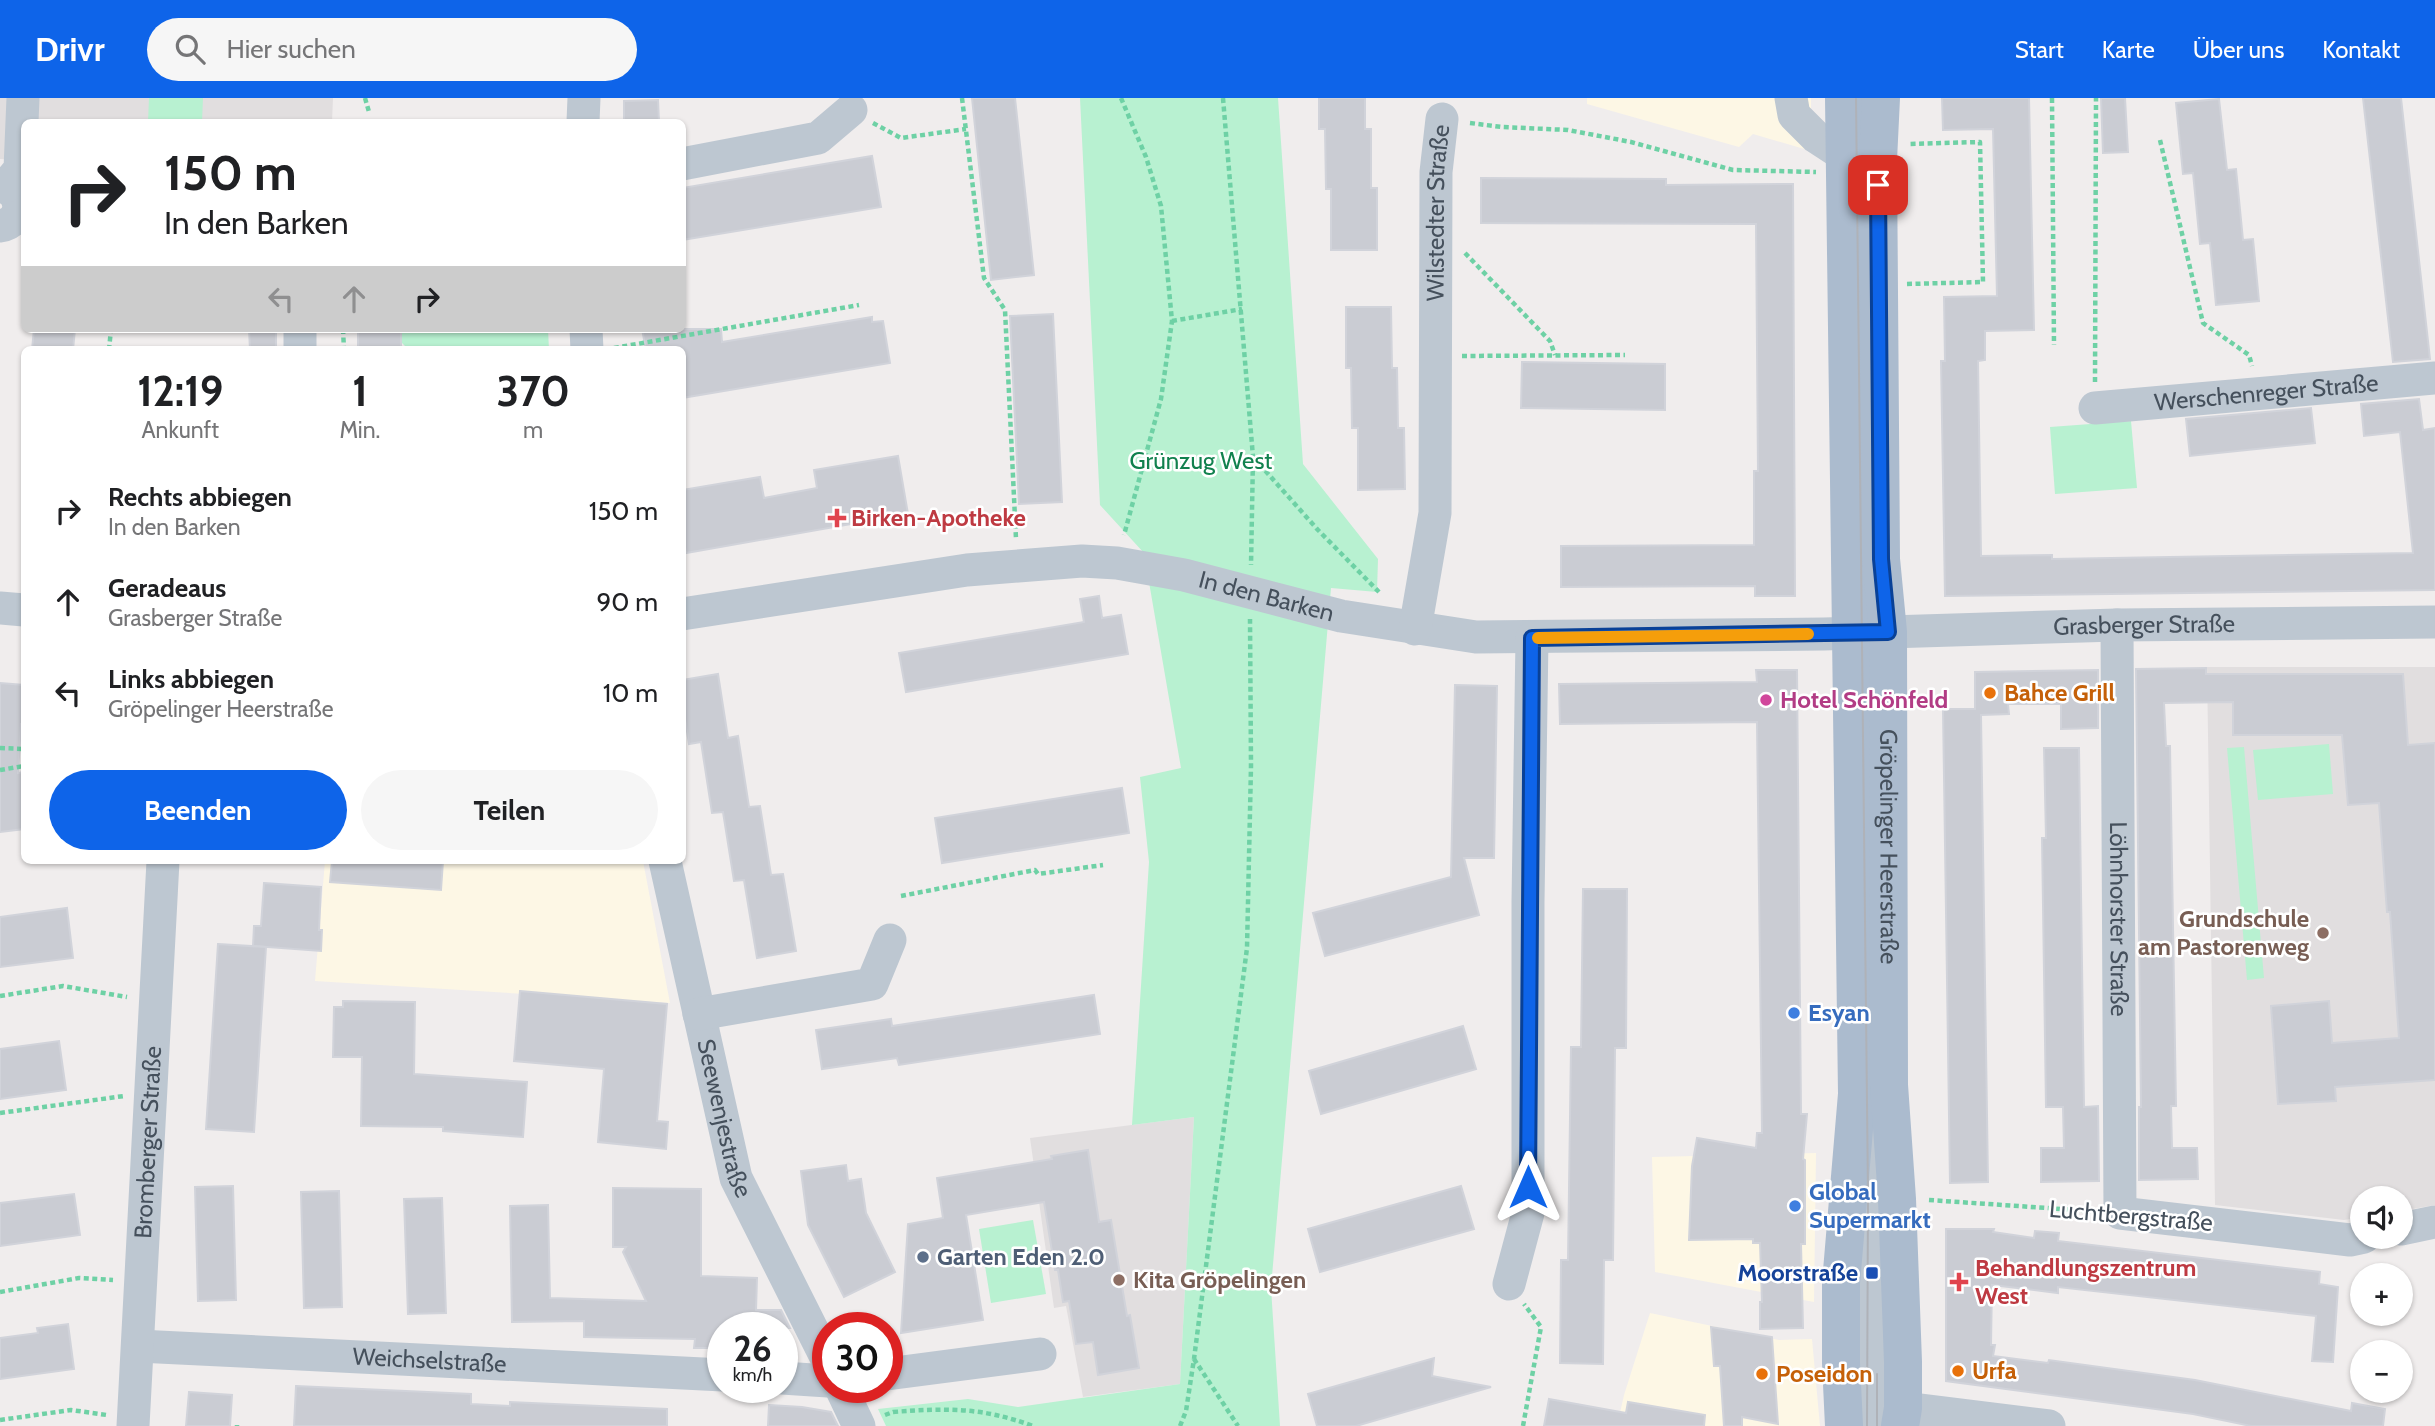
<!DOCTYPE html>
<html lang="de">
<head>
<meta charset="utf-8">
<style>
  body { margin:0; font-family:Cabin,sans-serif; background:#f6f6f6; color:#202124; height:100vh; display:flex; flex-direction:column; font-size:26px; white-space:nowrap }
  * { box-sizing:border-box; margin:0 }
  p { font-size:23px; color:#757577 }
  .icon { flex:none; width:38px; height:38px; fill:none; stroke:currentColor; stroke-width:2; stroke-linecap:round; stroke-linejoin:round }
  .map { position:relative; flex:1; overflow:hidden }
  .details { position:absolute; left:21px; top:248px; width:665px; height:518px; display:flex; flex-direction:column; background:#fff; border-radius:10px; box-shadow:0 2px 5px #0004 }
  .details>* { flex:none }
  .guide { position:absolute; left:21px; top:21px; width:665px; height:214px; border-radius:10px; box-shadow:0 2px 5px #0004; background:#fff; color:#202124; overflow:hidden }
  .buttons { position:absolute; left:2350px; top:1088px; display:grid; gap:14px }
  .buttons a { display:grid; place-items:center; width:63px; height:63px; border-radius:50%; background:#fff; box-shadow:0 2px 5px #0004; font-size:35px }
  .speed { position:absolute; left:707px; top:1214px; display:flex; gap:14px; font-size:35px; font-weight:700; text-align:center }
  .speed>* { display:grid; place-content:center; width:91px; height:91px; border-radius:50%; background:#fff; box-shadow:0 2px 5px #0004; line-height:1 }
  .speed small { font-size:18px; font-weight:400 }
  .speed .limit { border:10px solid #d22; background:#fff; color:#111 }
  .pin { position:absolute; display:grid; place-items:center; width:60px; height:60px; color:#fff; margin:-30px; border-radius:14px; box-shadow:0 4px 10px #0006 }
  .me { position:absolute; width:77px; margin:-38px; rotate:0deg; stroke-linejoin:round; filter:drop-shadow(0 0 5px #0008) }
  .turn { display:flex; align-items:center; gap:24px; height:147px; padding:0 28px; font-size:32px }
  .turn .icon { width:91px; height:91px; stroke-width:2.5 }
  .turn b { display:block; font-size:49px; line-height:60px }
  .lanes { display:flex; align-items:center; height:66px; padding:0 28px; background:#0003; justify-content:center; gap:35px; direction:ltr }
  .lanes .off { opacity:.35 }
  .eta { display:flex; justify-content:space-evenly; align-items:center; height:119px; text-align:center }
  .eta b { font-size:42px; font-weight:700; line-height:49px }
  .action { display:flex; gap:14px; margin-top:auto; padding:14px 28px }
  .action a { flex:1; height:80px; border-radius:42px; background:#0e64e9; color:#fff; font-size:28px; font-weight:700; line-height:80px; text-align:center }
  .action a+a { background:#f6f6f6; color:#202124 }
  ul { padding:0; list-style:none }
  li { display:flex; align-items:center; gap:21px; height:91px; padding:0 28px }
  li div { flex:1 }
  li b { display:block; font-size:26px }
  li em { font-style:normal }
  header { display:flex; align-items:center; gap:42px; box-sizing:border-box; height:98px; padding:0 35px; background:#0e64e9; color:#fff }
  header strong { font-size:33px }
  nav { display:flex; gap:38px; margin-inline-start:auto; font-size:24px }
  .search { width:490px; height:63px; background:#f6f6f6; display:flex; align-items:center; gap:18px; box-sizing:border-box; padding:0 24px; border-radius:38px; color:#757577; font-size:26px }
  .map>svg:first-child { display:block }
  .commercial { fill:#fdf7e5 }
  .education { fill:#e1dedf }
  .green { fill:#b8f1d1 }
  .building { fill:#caccd3; stroke:#d1d3da; stroke-width:2 }
  .lines { fill:none; stroke-linecap:round; stroke-linejoin:round }
  .path { stroke:#6ed1a5; stroke-width:4.5; stroke-dasharray:5 3.5; stroke-linecap:butt }
  .minor { stroke:#bdc7d1; stroke-width:33 }
  .major { stroke:#abbbce; stroke-width:38 }
  .tram { stroke:#afb2b8; stroke-width:2 }
  .route-casing { stroke:#094197; stroke-width:18 }
  .route { stroke:#0e64e9; stroke-width:12 }
  .slow { stroke:#f59e0b; stroke-width:12 }
  .health-dot { fill:#e0444e; stroke:#fff; stroke-width:2.5 }
  .food-dot { fill:#e8710a; stroke:#fff; stroke-width:2.5 }
  .hotel-dot { fill:#d1479c; stroke:#fff; stroke-width:2.5 }
  .education-dot { fill:#8d6e63; stroke:#fff; stroke-width:2.5 }
  .shop-dot { fill:#3f7fe0; stroke:#fff; stroke-width:2.5 }
  .service-dot { fill:#5c6f8a; stroke:#fff; stroke-width:2.5 }
  .transit-dot { fill:#1a4fb4; stroke:#fff; stroke-width:2.5 }
  .labels { text-anchor:middle; stroke-width:5; stroke-linejoin:round; paint-order:stroke }
  .street-label { font-size:24px; fill:#45505c; stroke:#fff }
  .park-label { font-size:24px; fill:#11814e; stroke:#fff }
  .health-label { font-size:24px; font-weight:bold; fill:#be3a42; stroke:#fff; text-anchor:start }
  .food-label { font-size:24px; font-weight:bold; fill:#c56008; stroke:#fff; text-anchor:start }
  .hotel-label { font-size:24px; font-weight:bold; fill:#b23c85; stroke:#fff; text-anchor:start }
  .education-label { font-size:24px; font-weight:bold; fill:#785e54; stroke:#fff; text-anchor:end }
  .shop-label { font-size:24px; font-weight:bold; fill:#366cbe; stroke:#fff; text-anchor:start }
  .service-label { font-size:24px; font-weight:bold; fill:#4e5e75; stroke:#fff; text-anchor:start }
  .transit-label { font-size:24px; font-weight:bold; fill:#164399; stroke:#fff; text-anchor:end }
</style>
</head>
<body>
<header>
<strong>Drivr</strong>
<div class="search"><svg class="icon" aria-label="search" viewBox="0 0 24 24"><circle cx="10" cy="10" r="6"/><path d="M15 15l6 6"/></svg>Hier suchen</div>
<nav><a>Start</a><a>Karte</a><a>Über uns</a><a>Kontakt</a></nav>
</header>
<div class="map">
<svg width="2435" height="1328" viewBox="0 0 2435 1328">
  <rect width="100%" height="100%" fill="#f0eded"/>
  <g class="commercial">
    <polygon points="1587,0 1811,0 1811,53 1753,36 1739,49 1587,6"/>
    <polygon points="325,763 643,763 670,905 315,883"/>
    <polygon points="1816,1055 1814,1204 1655,1174 1652,1059"/>
    <polygon points="1650,1215 1779,1242 1812,1241 1820,1328 1617,1328 1624,1297"/>
  </g>
  <g class="education">
    <polygon points="0,0 333,0 332,24 24,24 24,62 0,61"/>
    <polygon points="2207,569 2435,569 2435,1107 2401,1113 2401,1101 2362,1101 2362,1119 2344,1122 2215,1107"/>
    <polygon points="1194,1019 1180,1286 1083,1299 1066,1208 1054,1210 1030,1040"/>
  </g>
  <g class="green">
    <polygon points="149,0 203,0 202,24 148,24"/>
    <polygon points="1080,0 1278,0 1303,366 1378,461 1377,494 1331,490 1271,1190 1280,1328 886,1328 878,1311 968,1301 1018,1309 1180,1286 1194,1019 1132,1027 1149,764 1140,679 1181,670 1144,455 1100,407"/>
    <polygon points="402,231 548,231 549,252 409,252 402,245"/>
    <polygon points="2131,323 2137,390 2055,396 2050,329"/>
    <polygon points="2329,646 2333,696 2258,702 2253,652"/>
    <polygon points="2244,649 2264,880 2247,882 2227,650"/>
    <polygon points="1033,1122 1046,1196 991,1205 979,1131"/>
  </g>
  <g class="building">
    <polygon points="972,0 1015,0 1034,177 991,182"/>
    <polygon points="1319,0 1365,0 1365,31 1371,31 1371,90 1377,90 1377,152 1331,152 1331,91 1326,91 1325,31 1319,31"/>
    <polygon points="1942,0 2029,0 2034,232 1985,233 1985,262 1978,263 1981,458 2052,457 2052,461 2413,455 2400,334 2364,338 2361,306 2419,301 2423,332 2435,330 2435,492 1945,498 1941,263 1945,263 1944,199 1997,198 1993,31 1943,32"/>
    <polygon points="2101,0 2125,0 2128,54 2103,55"/>
    <polygon points="2363,0 2401,0 2430,261 2393,264"/>
    <polygon points="2219,1 2227,72 2236,71 2243,142 2253,141 2259,203 2216,207 2210,145 2200,146 2193,75 2183,76 2176,5"/>
    <polygon points="658,2 659,24 624,24 624,3"/>
    <polygon points="872,58 881,109 682,142 682,90"/>
    <polygon points="1481,80 1666,81 1666,87 1793,86 1795,498 1755,498 1755,488 1561,489 1561,448 1754,447 1754,373 1758,373 1756,126 1481,125"/>
    <polygon points="1346,209 1391,209 1392,270 1397,270 1398,330 1404,330 1405,391 1358,392 1358,330 1352,330 1351,270 1346,270"/>
    <polygon points="1053,216 1062,404 1019,406 1010,218"/>
    <polygon points="872,219 872,224 883,223 890,265 682,300 682,252 646,252 642,231 721,231 722,244"/>
    <polygon points="34,231 75,231 73,252 32,252"/>
    <polygon points="249,231 276,231 276,252 250,252"/>
    <rect x="358" y="231" width="43" height="21"/>
    <polygon points="1522,264 1665,266 1665,312 1521,310"/>
    <polygon points="2311,310 2315,345 2190,358 2186,321"/>
    <polygon points="898,358 908,416 686,455 682,434 682,392 760,379 764,400 817,390 814,372"/>
    <polygon points="1099,498 1102,520 1121,517 1128,556 906,594 899,555 1084,524 1080,501"/>
    <polygon points="2206,570 2206,576 2403,576 2408,647 2435,645 2435,982 2335,989 2336,1003 2278,1006 2271,908 2329,903 2332,945 2399,940 2390,814 2387,814 2379,705 2348,707 2342,637 2233,637 2233,604 2164,605 2166,648 2170,648 2176,1008 2171,1008 2172,1050 2197,1050 2198,1081 2139,1082 2139,1009 2141,1009 2136,571"/>
    <polygon points="1756,572 1797,572 1801,1016 1807,1016 1803,1061 1805,1062 1805,1146 1801,1146 1803,1230 1760,1231 1760,1204 1762,1204 1760,1145 1753,1145 1753,1141 1689,1142 1692,1068 1697,1040 1756,1050 1757,1035 1762,1035 1757,624 1560,626 1559,586 1757,584"/>
    <polygon points="2098,572 2098,630 2061,631 2061,606 2008,606 2009,616 1981,617 1988,1084 1950,1085 1943,611 1975,611 1975,574"/>
    <polygon points="718,576 728,640 738,638 749,709 760,708 771,777 783,776 796,853 757,860 744,782 734,783 723,714 712,715 701,644 689,646 682,602 682,582"/>
    <polygon points="0,585 24,587 24,626 21,626 18,675 23,674 24,685 24,731 0,734"/>
    <polygon points="1455,587 1497,588 1494,760 1464,760 1479,817 1325,858 1313,815 1451,779"/>
    <polygon points="2044,650 2079,650 2084,1009 2098,1008 2099,1083 2041,1084 2041,1050 2064,1050 2063,1009 2046,1009 2042,740 2046,740"/>
    <polygon points="1122,690 1129,735 942,765 935,720"/>
    <polygon points="332,763 443,763 441,792 330,784"/>
    <polygon points="264,785 321,789 319,832 322,832 321,853 253,848 254,828 261,828"/>
    <polygon points="1583,791 1627,791 1626,950 1615,950 1613,1162 1604,1162 1603,1266 1560,1265 1561,1162 1568,1162 1571,949 1581,949"/>
    <polygon points="67,810 73,860 0,869 0,819"/>
    <polygon points="218,846 266,849 254,1034 206,1031"/>
    <polygon points="520,893 667,906 657,1023 668,1024 666,1051 598,1044 604,971 514,963"/>
    <polygon points="1094,897 1100,936 899,967 897,960 822,971 816,932 891,921 892,928"/>
    <polygon points="343,903 415,904 414,976 527,984 523,1039 443,1033 443,1029 361,1028 362,959 333,959 334,909 343,909"/>
    <polygon points="1463,928 1476,971 1321,1016 1309,973"/>
    <polygon points="59,943 66,992 0,1001 0,951"/>
    <polygon points="1088,1052 1099,1124 1111,1122 1127,1218 1130,1217 1139,1270 1098,1277 1093,1244 1076,1246 1069,1203 1063,1204 1058,1172 1055,1172 1044,1104 966,1117 983,1222 901,1235 908,1126 943,1120 937,1080 1052,1061 1051,1058"/>
    <polygon points="846,1067 848,1083 861,1081 866,1115 895,1174 844,1199 808,1127 801,1073"/>
    <polygon points="233,1088 236,1202 198,1203 195,1089"/>
    <polygon points="1461,1088 1474,1131 1320,1174 1308,1131"/>
    <polygon points="613,1090 701,1091 701,1178 757,1180 756,1212 781,1212 790,1230 723,1230 723,1250 694,1250 695,1241 584,1239 584,1223 512,1224 510,1108 548,1107 550,1200 646,1203 623,1154 626,1149 613,1149"/>
    <polygon points="339,1093 342,1209 304,1210 301,1094"/>
    <polygon points="74,1096 80,1137 0,1148 0,1105"/>
    <polygon points="442,1100 446,1215 408,1216 404,1101"/>
    <polygon points="1946,1131 1994,1131 1993,1134 2034,1140 2035,1133 2059,1135 2058,1143 2320,1174 2319,1186 2338,1189 2333,1264 2312,1263 2316,1218 2058,1189 2058,1195 1992,1187 1991,1247 1995,1247 1993,1258 2048,1265 2049,1262 2195,1282 2351,1313 2352,1305 2385,1311 2383,1328 2251,1328 2193,1316 1946,1283"/>
    <polygon points="68,1226 74,1271 0,1281 0,1240 38,1235 37,1230"/>
    <polygon points="1711,1229 1772,1239 1778,1326 1742,1319 1742,1328 1724,1328 1720,1268 1714,1268"/>
    <polygon points="1434,1260 1432,1278 1491,1289 1356,1328 1317,1328 1308,1296"/>
    <polygon points="296,1288 471,1296 471,1306 510,1308 510,1304 667,1311 667,1328 294,1328"/>
    <polygon points="189,1294 232,1297 230,1328 186,1328"/>
    <polygon points="1549,1301 1626,1315 1628,1304 1705,1317 1704,1328 1544,1328"/>
    <polygon points="769,1307 802,1309 831,1314 838,1328 768,1328"/>
  </g>
  <g class="lines">
    <g class="path">
      <polyline points="365,0 369,14"/>
      <polyline points="962,0 984,180 1005,212 1016,441"/>
      <polyline points="1121,0 1146,59 1161,108 1172,223 1161,301 1124,437"/>
      <polyline points="1223,0 1253,359 1251,467"/>
      <polyline points="2052,0 2054,247"/>
      <polyline points="873,25 901,40 966,31"/>
      <polyline points="1470,25 1502,29 1568,32 1631,44 1733,72 1816,74"/>
      <polyline points="2160,42 2203,225 2249,257 2252,268"/>
      <polyline points="1465,155 1550,243 1555,257"/>
      <polyline points="1907,186 1983,184 1980,44 1908,46"/>
      <polyline points="1172,223 1242,211"/>
      <polyline points="343,231 344,252"/>
      <polyline points="614,250 859,207"/>
      <polyline points="109,252 111,231"/>
      <polyline points="1462,258 1625,257"/>
      <polyline points="2095,284 2096,0"/>
      <polyline points="1254,360 1318,432 1379,494"/>
      <polyline points="0,650 24,651"/>
      <polyline points="0,672 24,668"/>
      <polyline points="901,798 1035,772 1038,776 1103,767"/>
      <polyline points="0,898 63,888 127,899"/>
      <polyline points="0,1015 124,998"/>
      <polyline points="1929,1102 2091,1113"/>
      <polyline points="0,1194 79,1180 113,1182"/>
      <polyline points="1194,1261 1238,1328"/>
      <path d="M885 1317 893 1314C947 1310 981 1309 1033 1328"/>
      <polyline points="0,1322 71,1312 107,1317"/>
      <polyline points="237,1328 237,1327"/>
      <polyline points="1180,1328 1186,1313 1194,1261 1247,850 1251,668 1250,521"/>
      <polyline points="1523,1328 1541,1229 1524,1206"/>
    </g>
    <g class="minor">
      <polyline points="1791,0 1794,17 1816,39 1845,58"/>
      <polyline points="583,24 584,0"/>
      <polyline points="682,66 818,40 851,12"/>
      <path d="M0 88C25 93 25 124 0 128"/>
      <polyline points="5,89 20,71 23,0"/>
      <polyline points="300,231 300,252"/>
      <polyline points="586,231 587,252"/>
      <path id="s1" d="M2095 310 2435 280"/>
      <polyline points="0,510 24,512"/>
      <path id="s2" d="M682 516 967 472 1082 463 1117 465 1184 477 1341 518 1476 539 1824 536 2117 527 2435 524"/>
      <path id="s3" d="M2117 527 2120 1115 2350 1142 2364 1139"/>
      <path id="s4" d="M1415 531 1435 415 1436 74 1442 21"/>
      <path id="s5" d="M665 763 736 1080 828 1263"/>
      <polyline points="699,916 872,886 890,842"/>
      <polyline points="1871,1001 1872,1328"/>
      <polyline points="2401,1131 2435,1124"/>
      <polyline points="1509,1186 1528,1115 1528,804 1532,540"/>
      <path id="s6" d="M138 1248 723 1277"/>
      <polyline points="887,1276 1040,1256"/>
      <polyline points="782,1280 828,1283"/>
      <polyline points="841,1290 859,1328"/>
      <polyline points="1903,1310 2049,1328"/>
      <path id="s7" d="M133 1328 163 763"/>
    </g>
    <g class="major">
      <polyline points="1844,0 1857,996 1841,1185 1841,1265 1844,1328"/>
      <path id="s8" d="M1881 0 1878 62 1881 461 1888 534 1889 987 1897 1101 1903 1264V1310L1900 1328"/>
    </g>
    <g class="tram">
      <polyline points="1856,0 1868,1096 1867,1328"/>
      <polyline points="1877,1276 1877,1328"/>
    </g>
  </g>
  <g class="lines">
    <g class="route-casing">
      <polyline id="route" points="1528,1089 1532,540 1888,534 1881,461 1878,87"/>
    </g>
    <use href="#route" class="route"/>
    <polyline class="slow" points="1538,540 1808,536"/>
  </g>
  <g class="health-dot">
    <path d="M833.5 409.5h7v7h7v7h-7v7h-7v-7h-7v-7h7z"/>
    <path d="M1955.5 1173.5h7v7h7v7h-7v7h-7v-7h-7v-7h7z"/>
  </g>
  <g class="food-dot">
    <circle cx="1990" cy="595" r="7"/>
    <circle cx="1958" cy="1273" r="7"/>
    <circle cx="1762" cy="1276" r="7"/>
  </g>
  <circle class="hotel-dot" cx="1766" cy="602" r="7"/>
  <g class="education-dot">
    <circle cx="2323" cy="835" r="7"/>
    <circle cx="1119" cy="1182" r="7"/>
  </g>
  <g class="shop-dot">
    <circle cx="1794" cy="915" r="7"/>
    <circle cx="1795" cy="1108" r="7"/>
  </g>
  <circle class="service-dot" cx="923" cy="1159" r="7"/>
  <rect class="transit-dot" x="1865" y="1168" width="14" height="14" rx="3.5"/>
  <g class="labels">
    <g class="street-label">
      <text dy="8" stroke="none"><textPath href="#s4" startOffset="418">Wilstedter Straße</textPath></text>
      <text dy="8" stroke="none"><textPath href="#s1" startOffset="172">Werschenreger Straße</textPath></text>
      <text dy="8" stroke="none"><textPath href="#s2" startOffset="592">In den Barken</textPath></text>
      <text dy="8" stroke="none"><textPath href="#s2" startOffset="1474">Grasberger Straße</textPath></text>
      <text dy="8" stroke="none"><textPath href="#s8" startOffset="749">Gröpelinger Heerstraße</textPath></text>
      <text dy="8" stroke="none"><textPath href="#s3" startOffset="294">Löhnhorster Straße</textPath></text>
      <text dy="8" stroke="none"><textPath href="#s5" startOffset="264">Seewenjestraße</textPath></text>
      <text dy="8" stroke="none"><textPath href="#s7" startOffset="284">Bromberger Straße</textPath></text>
      <text transform="translate(2131 1118) rotate(5)" y="8">Luchtbergstraße</text>
      <text dy="8" stroke="none"><textPath href="#s6" startOffset="292">Weichselstraße</textPath></text>
    </g>
    <g class="park-label">
      <text x="1201" y="371">Grünzug West</text>
    </g>
    <g class="health-label">
      <text x="851" y="428">Birken-Apotheke</text>
      <text x="1975" y="1178">Behandlungszentrum<tspan x="1975" dy="28">West</tspan></text>
    </g>
    <g class="food-label">
      <text x="2004" y="603">Bahce Grill</text>
      <text x="1972" y="1281">Urfa</text>
      <text x="1776" y="1284">Poseidon</text>
    </g>
    <g class="hotel-label">
      <text x="1780" y="610">Hotel Schönfeld</text>
    </g>
    <g class="education-label">
      <text x="2309" y="829">Grundschule<tspan x="2309" dy="28">am Pastorenweg</tspan></text>
      <text x="1133" y="1190" text-anchor="start">Kita Gröpelingen</text>
    </g>
    <g class="shop-label">
      <text x="1808" y="923">Esyan</text>
      <text x="1809" y="1102">Global<tspan x="1809" dy="28">Supermarkt</tspan></text>
    </g>
    <g class="service-label">
      <text x="937" y="1167">Garten Eden 2.0</text>
    </g>
    <g class="transit-label">
      <text x="1858" y="1183">Moorstraße</text>
    </g>
  </g>
</svg>
<div class="buttons">
<a><svg class="icon" aria-label="sound" viewBox="0 0 24 24"><path d="M4 9h4l5-4v14l-5-4H4zM17 9q2 3 0 6"/></svg></a>
<a>+</a>
<a>−</a>
</div>
<div class="speed"><div>26<small>km/h</small></div><div class="limit">30</div></div>
<div class="pin" style="left:1878px;top:87px;background:#d93025"><svg class="icon" aria-label="arrive" viewBox="0 0 24 24"><path d="M6 21V4h12l-3 4 3 4H6"/></svg></div>
<svg class="me" style="left:1528px;top:1089px" viewBox="-20 -20 40 40"><path d="M0-17L14 15 0 8-14 15z" fill="#0e64e9" stroke="#fff" stroke-width="4"/></svg>
<div class="guide">
<div class="turn"><svg class="icon" aria-label="right" viewBox="0 0 24 24"><path d="M7 20v-9h11M14 6l5 5-5 5"/></svg><div><b>150 m</b>In den Barken</div></div>
<div class="lanes"><svg class="icon off" aria-label="left" viewBox="0 0 24 24"><path d="M17 20v-9H6M10 6l-5 5 5 5"/></svg><svg class="icon off" aria-label="ahead" viewBox="0 0 24 24"><path d="M12 20V5M6 11l6-6 6 6"/></svg><svg class="icon" aria-label="right" viewBox="0 0 24 24"><path d="M7 20v-9h11M14 6l5 5-5 5"/></svg></div>
</div>
<section class="details">
<div class="eta">
<div><b>12:19</b><p>Ankunft</p></div>
<div><b>1</b><p>Min.</p></div>
<div><b>370</b><p>m</p></div>
</div>
<ul>
<li><svg class="icon" aria-label="right" viewBox="0 0 24 24"><path d="M7 20v-9h11M14 6l5 5-5 5"/></svg><div><b>Rechts abbiegen</b><p>In den Barken</p></div><em>150 m</em></li>
<li><svg class="icon" aria-label="ahead" viewBox="0 0 24 24"><path d="M12 20V5M6 11l6-6 6 6"/></svg><div><b>Geradeaus</b><p>Grasberger Straße</p></div><em>90 m</em></li>
<li><svg class="icon" aria-label="left" viewBox="0 0 24 24"><path d="M17 20v-9H6M10 6l-5 5 5 5"/></svg><div><b>Links abbiegen</b><p>Gröpelinger Heerstraße</p></div><em>10 m</em></li>
</ul>
<div class="action"><a>Beenden</a><a>Teilen</a></div>
</section>
</div>
</body>
</html>
